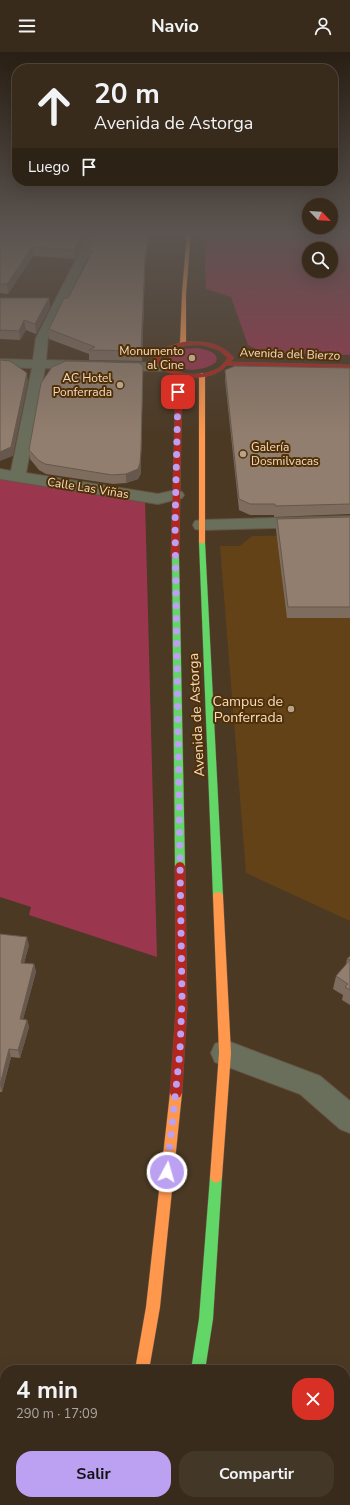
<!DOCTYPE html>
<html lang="es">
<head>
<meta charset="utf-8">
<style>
  body { margin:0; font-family:"Nunito Sans",sans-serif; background:#433728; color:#f1f3f6; height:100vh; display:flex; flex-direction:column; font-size:15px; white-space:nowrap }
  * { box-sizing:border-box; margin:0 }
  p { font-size:13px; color:#aba7a3 }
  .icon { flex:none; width:22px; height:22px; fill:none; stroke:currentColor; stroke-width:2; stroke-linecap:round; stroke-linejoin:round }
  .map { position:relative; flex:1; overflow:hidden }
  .drawer { position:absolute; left:0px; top:1313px; width:350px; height:140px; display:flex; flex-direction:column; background:#382b1b; border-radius:16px 16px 0 0; box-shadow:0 4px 16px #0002,0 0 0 1px #52473a }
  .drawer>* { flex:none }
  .hud { position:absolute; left:12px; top:12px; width:326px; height:122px; border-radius:16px; box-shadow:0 4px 16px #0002,0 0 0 1px #52473a; background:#382b1b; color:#f1f3f6; overflow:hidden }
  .needle { width:26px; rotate:115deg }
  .buttons { position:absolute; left:302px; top:146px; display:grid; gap:8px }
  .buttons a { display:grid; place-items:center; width:36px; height:36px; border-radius:50%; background:#382b1b; box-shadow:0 4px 16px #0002,0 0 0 1px #52473a; font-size:20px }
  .pin { position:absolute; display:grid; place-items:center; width:34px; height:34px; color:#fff; margin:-17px; border-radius:8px; box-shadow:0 2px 6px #0006 }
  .me { position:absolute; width:44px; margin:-22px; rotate:6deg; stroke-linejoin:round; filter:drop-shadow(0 0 3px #0008) }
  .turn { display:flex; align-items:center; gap:14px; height:84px; padding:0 16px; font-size:18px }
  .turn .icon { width:52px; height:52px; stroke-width:2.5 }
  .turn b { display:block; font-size:28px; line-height:34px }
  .then { display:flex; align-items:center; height:38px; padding:0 16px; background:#0003; gap:8px; font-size:15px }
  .round { display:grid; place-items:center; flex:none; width:42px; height:42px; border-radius:16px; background:#433728 }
  .summary { display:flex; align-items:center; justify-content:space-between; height:68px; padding:0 16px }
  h1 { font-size:24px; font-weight:700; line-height:30px }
  .action { display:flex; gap:8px; margin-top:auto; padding:8px 16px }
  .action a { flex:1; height:46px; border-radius:16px; background:#bca0f2; color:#111; font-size:16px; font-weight:700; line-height:46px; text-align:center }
  .action a+a { background:#433728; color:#f1f3f6 }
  header { display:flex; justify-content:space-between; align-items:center; height:52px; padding:0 16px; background:#382b1b; font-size:18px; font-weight:700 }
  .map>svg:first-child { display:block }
  .built { fill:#644218 }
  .green { fill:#9b364f; fill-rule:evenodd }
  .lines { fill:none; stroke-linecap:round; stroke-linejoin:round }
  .street-casing { stroke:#654; stroke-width:2 }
  .fast-casing { stroke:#654; stroke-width:1 }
  .slow-casing { stroke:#654; stroke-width:1 }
  .jam-casing { stroke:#654; stroke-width:1 }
  .street { fill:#6a6f5c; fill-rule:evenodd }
  .fast { fill:#63d668; fill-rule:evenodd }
  .slow { fill:#ff974d; fill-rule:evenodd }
  .jam { fill:#b3261e; fill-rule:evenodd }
  .wall { fill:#7e6c5f }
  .shaded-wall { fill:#66584d }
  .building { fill:#927e6e; stroke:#66584d }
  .route { stroke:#bca0f2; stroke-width:7; stroke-dasharray:0 12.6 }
  .poi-dot { fill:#b8a28a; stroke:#503007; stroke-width:1.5 }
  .labels { text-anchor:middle; stroke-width:4; stroke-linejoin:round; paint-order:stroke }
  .far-poi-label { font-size:12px; fill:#f3dac1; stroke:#503007; text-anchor:end }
  .far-street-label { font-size:12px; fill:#f3dac1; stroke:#503007 }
  .poi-label { font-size:14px; fill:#f3dac1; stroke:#503007; text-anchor:end }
  .street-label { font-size:14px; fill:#f3dac1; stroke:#503007 }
</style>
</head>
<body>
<header><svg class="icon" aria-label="menu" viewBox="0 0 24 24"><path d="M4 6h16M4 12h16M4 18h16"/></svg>Navio<svg class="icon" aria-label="person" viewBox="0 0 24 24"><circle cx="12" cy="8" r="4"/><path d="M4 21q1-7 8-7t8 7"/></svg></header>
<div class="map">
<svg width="350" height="1453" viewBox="0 0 350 1453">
  <rect width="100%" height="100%" fill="#4b3924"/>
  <polygon class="built" points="350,483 350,869 246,821 220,494 240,494 252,484"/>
  <g class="green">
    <path d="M212 180H350V303L264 301 248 293 231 245 206 237 204 184ZM309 197H331V219H309Z"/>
    <path d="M198 296C206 298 220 300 216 310 204 320 179 321 168 308L170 302 182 297Z"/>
    <polygon points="0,426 145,448 157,905 29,863 31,855 0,845"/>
  </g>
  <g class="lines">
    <g class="street-casing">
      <g id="street">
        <polygon points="90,180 100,180 48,286 46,308 160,311 165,312 167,315 165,318 160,319 45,316 26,421 158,442 176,438 182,440 184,443 182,446 158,452 0,427 0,417 11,419 32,316 0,315 0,307 33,308 36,286"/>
        <path d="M166 180H193V181C189 186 171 185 166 180Z"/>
        <polygon points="350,464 350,474 201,478 195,477 193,473 195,469 201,468"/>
        <polygon points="225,988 320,1024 350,1049 350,1081 340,1077 300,1042 215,1010 211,1001 215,992"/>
      </g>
    </g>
    <g class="fast-casing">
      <g id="fast">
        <polygon points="202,488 205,490 223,844 222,847 218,848 214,847 213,844 199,490"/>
        <polygon points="172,503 175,503 179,505 185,814 183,817 177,817 175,814"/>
        <polygon points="216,1119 220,1121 222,1125 213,1267 205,1318 191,1318 199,1267 210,1125 212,1121"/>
      </g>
    </g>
    <g class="slow-casing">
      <g id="slow">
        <polygon points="187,180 191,180 186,242 186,292 183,294 180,292 182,242"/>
        <polygon points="202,321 205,323 205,490 202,492 199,490 199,323"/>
        <polygon points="218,840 222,841 223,844 231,1001 222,1125 220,1129 216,1131 212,1129 210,1125 219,1001 213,844 214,841"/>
        <polygon points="176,1036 180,1037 182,1041 160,1255 149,1318 135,1318 146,1255 170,1041 172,1037"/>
        <polygon points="111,1448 127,1448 126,1453 110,1453"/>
      </g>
    </g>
    <g class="jam-casing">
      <g id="jam">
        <path d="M183 290C202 289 221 290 234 306L230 310 350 313V317L227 313C216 325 197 328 182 324L179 505 175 507 171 505 176 323C165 320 159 316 154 306L162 297ZM203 293 219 298 228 306C225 310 221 315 217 317 200 326 169 324 160 306 170 294 187 292 203 293Z"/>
        <polygon points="180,810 183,811 185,814 187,956 182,1041 180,1045 176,1046 172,1045 170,1041 176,956 175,814 177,811"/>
        <polygon points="171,1448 187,1448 186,1453 170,1453"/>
      </g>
    </g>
    <use href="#street" class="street"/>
    <use href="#fast" class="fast"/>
    <use href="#slow" class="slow"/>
    <use href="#jam" class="jam"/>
  </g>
  <g class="wall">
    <polygon points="0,180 88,180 75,207 33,204 8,242 0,241"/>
    <polygon points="97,180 145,214 142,309 89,308 89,302 49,287 49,277 68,246 88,207 88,198"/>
    <polygon points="0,246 49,246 50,255 36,282 26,278 20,288 0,287"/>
    <polygon points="141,313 143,313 143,322 141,407 141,421 138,427 126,431 113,432 46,422 39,418 30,407 29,398"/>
    <polygon points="350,316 350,462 274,465 274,463 250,463 239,458 225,328 225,318"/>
    <polygon points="350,465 350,566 287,566 276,478 277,467"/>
    <polygon points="0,882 29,893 24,911 34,912 36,920 23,967 27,968 29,975 20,1006 11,1005 2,1040 0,1040"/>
    <polygon points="350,904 350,953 342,948 343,943 333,937 336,924 346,912 347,907"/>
  </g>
  <g class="shaded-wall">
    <polygon points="83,180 88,180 75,207 74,198"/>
    <polygon points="149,180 150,180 145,214 142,309 141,299 145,205"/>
    <polygon points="32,195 33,204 8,242 7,232"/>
    <polygon points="49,246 50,255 36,282 35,272"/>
    <polygon points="24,268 26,278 20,288 19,279"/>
    <polygon points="143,313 141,407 141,421 138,427 126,431 126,422"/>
    <polygon points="27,321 28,330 13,404 0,409 0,400"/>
    <polygon points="27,885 29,893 22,919 21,911"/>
    <polygon points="34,912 36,920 21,975 20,967"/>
    <polygon points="27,968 29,975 20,1006 18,998"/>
    <polygon points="9,997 11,1005 2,1040 0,1033"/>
  </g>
  <g class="building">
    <polygon points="0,180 83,180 74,198 32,195 7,232 0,232"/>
    <polygon points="97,180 149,180 145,205 141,299 89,298 95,295 49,277 64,246 68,246 93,199 88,198"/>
    <polygon points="0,246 49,246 35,272 24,268 19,279 0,278"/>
    <polygon points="0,308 10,309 27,321 11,395 0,400"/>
    <polygon points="66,309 141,311 141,313 143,313 141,398 140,411 138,417 126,422 112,423 45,412 38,408 29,398 41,331 52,315"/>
    <polygon points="235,314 350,316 350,452 275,454 275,452 250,452 239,447 225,318"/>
    <polygon points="350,465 350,555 288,555 277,467"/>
    <polygon points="0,882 27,885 21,911 34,912 20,967 27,968 18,998 9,997 0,1033"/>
    <polygon points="350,904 350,938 345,935 348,932 336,924 350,908 347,907"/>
  </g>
  <linearGradient id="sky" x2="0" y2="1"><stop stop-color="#291f14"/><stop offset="0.47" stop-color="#5b5450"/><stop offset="1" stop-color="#5b5450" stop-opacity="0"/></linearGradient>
  <rect width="350" height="384" fill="url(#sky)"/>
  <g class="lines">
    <polyline class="route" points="167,1120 180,999 182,946 175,472 178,340"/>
  </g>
  <g class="poi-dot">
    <circle cx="192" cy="306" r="4"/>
    <circle cx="120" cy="333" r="4"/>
    <circle cx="243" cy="402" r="4"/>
    <circle cx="291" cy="657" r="4"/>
  </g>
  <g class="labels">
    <g class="far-poi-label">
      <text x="184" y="303">Monumento<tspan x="184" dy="14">al Cine</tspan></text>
      <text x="112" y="330">AC Hotel<tspan x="112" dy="14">Ponferrada</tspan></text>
      <text x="251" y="399" text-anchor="start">Galería<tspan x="251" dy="14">Dosmilvacas</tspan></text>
    </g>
    <g class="far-street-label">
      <text transform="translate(290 302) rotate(2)" y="4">Avenida del Bierzo</text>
      <text transform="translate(88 436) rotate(9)" y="4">Calle Las Viñas</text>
    </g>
    <g class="poi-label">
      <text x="283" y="654">Campus de<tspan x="283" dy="16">Ponferrada</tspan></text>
    </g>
    <g class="street-label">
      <text transform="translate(196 663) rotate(-93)" y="5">Avenida de Astorga</text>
    </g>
  </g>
</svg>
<div class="buttons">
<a><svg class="needle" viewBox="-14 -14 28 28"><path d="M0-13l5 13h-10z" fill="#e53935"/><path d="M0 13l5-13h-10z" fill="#aba7a3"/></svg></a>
<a><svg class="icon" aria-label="search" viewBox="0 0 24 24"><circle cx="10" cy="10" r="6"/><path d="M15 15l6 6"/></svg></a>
</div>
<div class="pin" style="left:178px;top:340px;background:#d93025"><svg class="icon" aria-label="arrive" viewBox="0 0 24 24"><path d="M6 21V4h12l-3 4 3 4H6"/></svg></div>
<svg class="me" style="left:167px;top:1120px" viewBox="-20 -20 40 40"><circle r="17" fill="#bca0f2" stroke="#fff" stroke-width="3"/><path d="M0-11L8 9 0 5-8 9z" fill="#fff"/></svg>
<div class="hud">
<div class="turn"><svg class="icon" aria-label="ahead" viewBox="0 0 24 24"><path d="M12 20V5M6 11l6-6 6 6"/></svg><div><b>20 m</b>Avenida de Astorga</div></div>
<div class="then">Luego<svg class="icon" aria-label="arrive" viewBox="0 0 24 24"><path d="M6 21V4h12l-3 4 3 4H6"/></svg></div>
</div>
<section class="drawer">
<div class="summary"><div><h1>4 min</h1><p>290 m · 17:09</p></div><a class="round" style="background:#d93025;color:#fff"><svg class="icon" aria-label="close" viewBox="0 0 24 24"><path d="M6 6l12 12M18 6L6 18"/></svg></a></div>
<div class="action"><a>Salir</a><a>Compartir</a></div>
</section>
</div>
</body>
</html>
